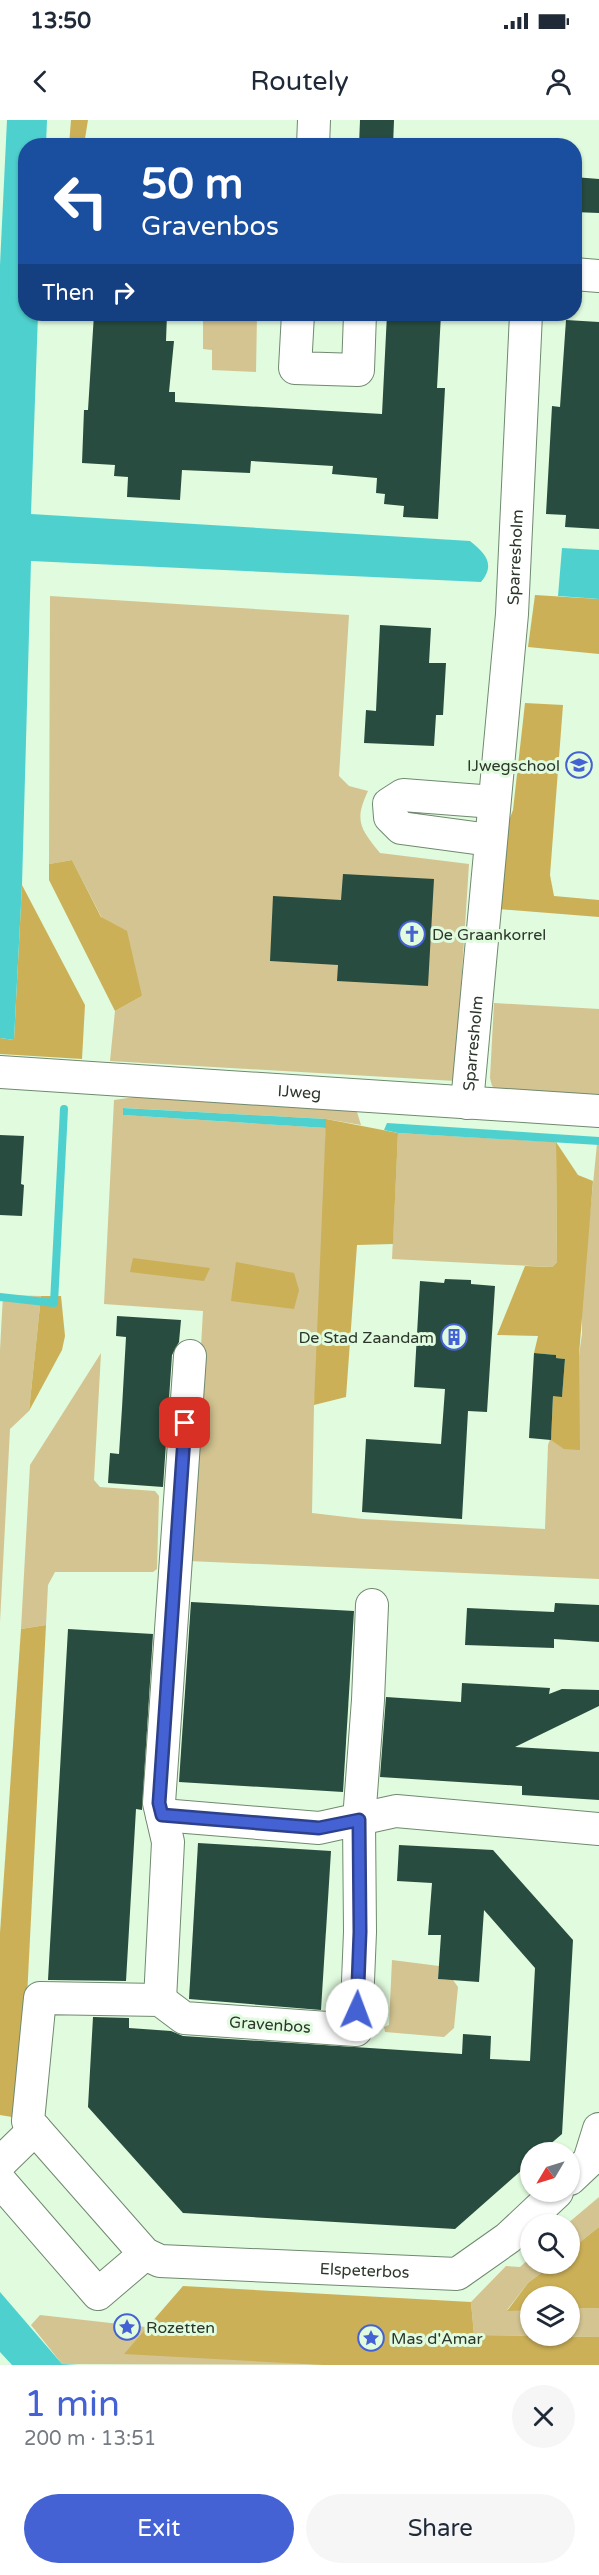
<!DOCTYPE html>
<html lang="en">
<head>
<meta charset="utf-8">
<style>
  body { margin:0; font-family:"Varela Round",sans-serif; background:#f6f6f7; color:#1f2937; height:100vh; display:flex; flex-direction:column; font-size:22px; white-space:nowrap }
  * { box-sizing:border-box; margin:0 }
  p { font-size:20px; color:#747a83 }
  .icon { flex:none; width:33px; height:33px; fill:none; stroke:currentColor; stroke-width:2; stroke-linecap:round; stroke-linejoin:round }
  .map { position:relative; height:2245px; overflow:hidden }
  .sheet { display:flex; flex-direction:column; background:#fff; flex:1 }
  .sheet>* { flex:none }
  .hud { position:absolute; left:18px; top:18px; width:564px; height:183px; border-radius:24px; box-shadow:0 2px 4px #0004; background:#1a4fa0; color:#fff; overflow:hidden }
  .needle { width:39px; rotate:232deg }
  .fabs { position:absolute; left:520px; top:2022px; display:grid; gap:12px }
  .fabs a { display:grid; place-items:center; width:60px; height:60px; border-radius:50%; background:#fff; box-shadow:0 2px 4px #0004; font-size:30px }
  .pin { position:absolute; display:grid; place-items:center; width:51px; height:51px; color:#fff; margin:-26px; border-radius:12px; box-shadow:0 3px 9px #0006 }
  .me { position:absolute; width:66px; margin:-33px; rotate:2deg; stroke-linejoin:round; filter:drop-shadow(0 0 4px #0008) }
  .turn { display:flex; align-items:center; gap:21px; height:126px; padding:0 24px; font-size:27px }
  .turn .icon { width:78px; height:78px; stroke-width:2.5 }
  .turn b { display:block; font-size:42px; line-height:51px }
  .then { display:flex; align-items:center; height:57px; padding:0 24px; background:#0003; gap:12px; font-size:22px }
  .round { display:grid; place-items:center; flex:none; width:63px; height:63px; border-radius:32px; background:#f6f6f7 }
  .headline { display:flex; align-items:center; justify-content:space-between; height:102px; padding:0 24px }
  h1 { font-size:36px; font-weight:600; line-height:45px; color:#4562d5 }
  .button { display:flex; gap:12px; margin-top:auto; padding:12px 24px }
  .button a { flex:1; height:69px; border-radius:36px; background:#4562d5; color:#fff; font-size:24px; font-weight:600; line-height:69px; text-align:center }
  .button a+a { background:#f6f6f7; color:#1f2937 }
  .status { display:flex; justify-content:space-between; align-items:center; height:42px; padding:0 30px; background:#fff; direction:ltr }
  .status svg { height:16px; fill:currentColor }
  header { display:flex; justify-content:space-between; align-items:center; height:78px; padding:0 24px; background:#fff; font-size:27px; font-weight:600 }
  .map>svg:first-child { display:block }
  .green { fill:#d3c491 }
  .forest { fill:#cbb058 }
  .water { fill:#4ed1ce }
  .lines { fill:none; stroke-linecap:round; stroke-linejoin:round }
  .stream { stroke:#4ed1ce; stroke-width:8 }
  .building { fill:#284c3f }
  .minor-casing { stroke:#70896f; stroke-width:34 }
  .minor { stroke:#fff; stroke-width:32 }
  .route-casing { stroke:#2d408a; stroke-width:15 }
  .route { stroke:#4562d5; stroke-width:10 }
  .labels { text-anchor:middle; stroke-width:6; stroke-linejoin:round; paint-order:stroke }
  .street-label { font-size:16px; fill:#2c362b; stroke:#e0fbde }
  .poi-label { font-size:16px; fill:#2c362b; stroke:#e0fbde; text-anchor:start }
</style>
</head>
<body>
<div class="status"><b>13:50</b><svg viewBox="0 0 49 12"><path d="M0 12V9h3v3zM5 12V6h3v6zM10 12V3h3v9zM15 12V0h3v12zM26 1h20v11H26zM47 4h2v5h-2z"/></svg></div>
<header><svg class="icon" aria-label="back" viewBox="0 0 24 24"><path d="M15 5l-7 7 7 7"/></svg>Routely<svg class="icon" aria-label="person" viewBox="0 0 24 24"><circle cx="12" cy="8" r="4"/><path d="M4 21q1-7 8-7t8 7"/></svg></header>
<div class="map">
<svg width="599" height="2245" viewBox="0 0 599 2245">
  <rect width="100%" height="100%" fill="#e0fbde"/>
  <g class="green">
    <polygon points="203,194 257,194 256,252 212,250 212,230 203,229"/>
    <path d="M50 476 349 495 339 656 349 666 368 671C354 701 360 708 380 733L469 744 455 961 110 941 115 891 142 876 72 740 49 744Z"/>
    <polygon points="494,883 599,889 599,975 499,971 492,966 490,958"/>
    <polygon points="141,976 325,988 357,992 361,1005 326,999 124,988 124,995 326,1008 317,1257 314,1285 312,1393 363,1399 545,1409 548,1325 579,1235 582,1214 582,1174 597,1024 599,1025 599,1459 189,1441 203,1191 104,1184 114,980"/>
    <polygon points="398,1013 556,1022 557,1142 552,1147 392,1139"/>
    <polygon points="3,1175 41,1176 29,1291 10,1309 0,1502 0,1230"/>
    <polygon points="101,1233 94,1360 100,1367 155,1371 159,1376 157,1449 153,1452 55,1452 48,1465 46,1505 21,1509 30,1345"/>
    <polygon points="392,1840 439,1846 438,1859 453,1860 458,1867 454,1908 444,1917 385,1912 384,1907 389,1905"/>
    <polygon points="599,2077 599,2107 570,2130 570,2104 567,2104"/>
    <polygon points="531,2137 531,2144 553,2144 528,2163 507,2190 531,2190 531,2216 570,2216 570,2189 599,2188 599,2217 474,2215 471,2182 506,2146 520,2147"/>
    <polygon points="40,2195 287,2223 571,2245 62,2244 31,2205"/>
  </g>
  <g class="forest">
    <polygon points="71,0 88,0 84,25 69,25"/>
    <polygon points="535,475 599,479 599,534 528,527"/>
    <polygon points="525,583 563,585 550,755 554,776 599,780 599,797 498,789 495,737 513,690"/>
    <polygon points="72,740 101,797 127,811 142,876 115,891 49,760 49,744"/>
    <polygon points="22,765 85,885 82,939 0,934 0,918 14,920"/>
    <polygon points="326,999 398,1013 393,1124 357,1125 346,1277 314,1285"/>
    <polygon points="556,1022 578,1055 593,1061 579,1235 580,1330 564,1329 551,1320 553,1276 562,1276 565,1239 556,1238 555,1235 534,1233 538,1216 497,1215 525,1146 552,1147 557,1142"/>
    <polygon points="133,1138 210,1148 204,1161 130,1152"/>
    <polygon points="236,1142 294,1153 299,1170 294,1189 231,1181"/>
    <polygon points="41,1176 61,1176 65,1216 62,1230 29,1291"/>
    <polygon points="46,1505 27,1877 15,1993 12,1997 0,1995 0,1813 21,1509"/>
    <polygon points="599,2107 599,2188 570,2189 570,2176 531,2176 531,2190 507,2191 528,2163 553,2144 570,2144 570,2130"/>
    <polygon points="183,2166 471,2182 474,2215 599,2217 599,2245 324,2245 124,2234"/>
  </g>
  <g class="water">
    <path d="M7 0H47L46 25 26 26V194H38L31 394 470 421C485 433 496 444 481 462L31 441 22 765 14 920 0 918V145Z"/>
    <polygon points="562,428 599,430 599,479 558,476"/>
    <polygon points="123,988 326,999 326,1008 123,995"/>
    <polygon points="387,1003 599,1017 599,1025 398,1013 384,1010"/>
    <polygon points="0,2172 62,2244 78,2245 12,2245 0,2232"/>
  </g>
  <g class="lines">
    <polyline class="stream" points="0,1177 54,1183 64,989"/>
  </g>
  <g class="building">
    <polygon points="360,0 394,0 393,26 359,26"/>
    <polygon points="574,57 599,59 599,93 574,92"/>
    <polygon points="94,194 167,194 166,221 174,221 169,272 175,272 175,282 382,294 387,194 441,194 437,268 445,268 438,399 403,397 404,386 384,384 385,374 376,373 377,358 332,354 333,346 251,341 250,353 182,350 180,380 127,377 128,357 114,356 115,345 82,343 84,290 88,290"/>
    <polygon points="566,200 599,202 599,409 565,407 566,395 546,394 552,286 560,287"/>
    <polygon points="380,505 431,508 429,543 446,543 443,595 436,595 434,626 364,623 366,590 376,591"/>
    <polygon points="343,754 434,759 428,866 337,861 338,845 270,841 273,776 341,780"/>
    <polygon points="0,1015 24,1016 21,1064 24,1065 22,1096 0,1095"/>
    <polygon points="445,1159 471,1160 471,1164 495,1166 487,1292 468,1291 462,1399 362,1392 366,1319 441,1324 445,1269 414,1267 420,1161 444,1163"/>
    <polygon points="117,1196 181,1200 179,1222 172,1235 163,1367 108,1363 110,1333 119,1334 122,1288 126,1217 116,1216"/>
    <polygon points="534,1233 556,1235 556,1238 565,1239 562,1277 553,1276 551,1320 529,1318"/>
    <polygon points="191,1482 354,1491 343,1672 179,1662"/>
    <polygon points="555,1483 599,1485 599,1522 554,1519 554,1528 465,1525 467,1488 554,1492"/>
    <polygon points="68,1509 153,1514 142,1690 136,1689 126,1861 48,1860"/>
    <polygon points="462,1563 550,1568 549,1574 562,1569 599,1570 599,1586 515,1627 599,1632 599,1680 522,1675 522,1666 380,1657 386,1577 461,1582"/>
    <polygon points="198,1723 331,1731 321,1890 189,1879"/>
    <polygon points="399,1725 493,1730 573,1820 562,2014 541,2032 531,2032 531,2042 455,2109 183,2093 88,1987 93,1897 129,1898 129,1908 171,1911 183,1916 462,1934 463,1914 491,1916 490,1939 530,1941 535,1848 484,1790 479,1862 438,1859 441,1815 428,1815 432,1763 397,1761"/>
  </g>
  <g class="lines">
    <g class="minor-casing">
      <g id="minor">
        <polyline points="313,26 314,0"/>
        <polyline points="574,154 599,156"/>
        <polyline points="298,194 295,248 358,250 360,194"/>
        <polyline points="490,720 401,708 390,697 389,684 403,675 494,682"/>
        <path id="s1" d="M0 952 599 991"/>
        <path id="s2" d="M467 983 512 494 526 194"/>
        <path id="s3" d="M372 1485 368 1580 359 1700 360 1812 356 1910 184 1898 160 1880 40 1878 28 2001 145 2134 160 2141 457 2154 508 2118 557 2072"/>
        <polyline points="162,1695 319,1708 396,1691 599,1709"/>
        <polyline points="160,1880 168,1722 159,1683 190,1236"/>
        <polyline points="0,2043 35,2009"/>
        <polyline points="570,2059 589,2041 599,2009"/>
        <polyline points="0,2061 98,2174 145,2134"/>
      </g>
    </g>
    <use href="#minor" class="minor"/>
  </g>
  <g class="lines">
    <g class="route-casing">
      <polyline id="route" points="185,1303 159,1683 162,1695 319,1708 359,1700 360,1812 357,1890"/>
    </g>
    <use href="#route" class="route"/>
  </g>
  <defs>
    <g id="school-ring" transform="scale(1.35)"><circle r="9.5" fill="#e0fbde" stroke="#4562d5" stroke-width="1.5"/><path d="M0-5L7-2L0 1L-7-2ZM-4 1L0 2.5L4 1V4Q0 6-4 4Z" fill="#4562d5"/></g>
    <g id="church-ring" transform="scale(1.35)"><circle r="9.5" fill="#e0fbde" stroke="#4562d5" stroke-width="1.5"/><path d="M-1.2-6h2.4v3.5h3.3v2.4h-3.3V6h-2.4V-.1h-3.3v-2.4h3.3Z" fill="#4562d5"/></g>
    <g id="building-ring" transform="scale(1.35)"><circle r="9.5" fill="#e0fbde" stroke="#4562d5" stroke-width="1.5"/><path d="M-4-6H4V6H1V3H-1V6H-4ZM-2.5-4.3h1.7v1.8h-1.7ZM.8-4.3h1.7v1.8H.8ZM-2.5-1h1.7V.8h-1.7ZM.8-1h1.7V.8H.8Z" fill="#4562d5"/></g>
    <g id="sight-ring" transform="scale(1.35)"><circle r="9.5" fill="#e0fbde" stroke="#4562d5" stroke-width="1.5"/><path d="M0-6L1.8-2.2L6-1.7L2.9 1.2L3.7 5.4L0 3.3L-3.7 5.4L-2.9 1.2L-6-1.7L-1.8-2.2Z" fill="#4562d5"/></g>
  </defs>
  <g fill-rule="evenodd">
    <use href="#school-ring" x="579" y="645"/>
    <use href="#church-ring" x="412" y="814"/>
    <use href="#building-ring" x="454" y="1217"/>
    <use href="#sight-ring" x="127" y="2207"/>
    <use href="#sight-ring" x="371" y="2218"/>
  </g>
  <g class="labels">
    <g class="street-label">
      <text dy="6" stroke="none"><textPath href="#s2" startOffset="548">Sparresholm</textPath></text>
      <text dy="6" stroke="none"><textPath href="#s2" startOffset="60">Sparresholm</textPath></text>
      <text dy="6" stroke="none"><textPath href="#s1" startOffset="300">IJweg</textPath></text>
      <text transform="translate(270 1904) rotate(4)" y="6">Gravenbos</text>
      <text dy="6" stroke="none"><textPath href="#s3" startOffset="1270">Elspeterbos</textPath></text>
    </g>
    <g class="poi-label">
      <text x="560" y="651" text-anchor="end">IJwegschool</text>
      <text x="432" y="820">De Graankorrel</text>
      <text x="434" y="1223" text-anchor="end">De Stad Zaandam</text>
      <text x="146" y="2213">Rozetten</text>
      <text x="391" y="2224">Mas d'Amar</text>
    </g>
  </g>
</svg>
<div class="fabs">
<a><svg class="needle" viewBox="-14 -14 28 28"><path d="M0-13l5 13h-10z" fill="#e53935"/><path d="M0 13l5-13h-10z" fill="#747a83"/></svg></a>
<a><svg class="icon" aria-label="search" viewBox="0 0 24 24"><circle cx="10" cy="10" r="6"/><path d="M15 15l6 6"/></svg></a>
<a><svg class="icon" aria-label="layers" viewBox="0 0 24 24"><path d="M12 4l9 5-9 5-9-5zM3 14l9 5 9-5"/></svg></a>
</div>
<div class="pin" style="left:185px;top:1303px;background:#d93025"><svg class="icon" aria-label="arrive" viewBox="0 0 24 24"><path d="M6 21V4h12l-3 4 3 4H6"/></svg></div>
<svg class="me" style="left:357px;top:1890px" viewBox="-20 -20 40 40"><circle r="19" fill="#fff"/><path d="M0-13L10 11 0 6-10 11z" fill="#4562d5"/></svg>
<div class="hud">
<div class="turn"><svg class="icon" aria-label="left" viewBox="0 0 24 24"><path d="M17 20v-9H6M10 6l-5 5 5 5"/></svg><div><b>50 m</b>Gravenbos</div></div>
<div class="then">Then<svg class="icon" aria-label="right" viewBox="0 0 24 24"><path d="M7 20v-9h11M14 6l5 5-5 5"/></svg></div>
</div>
</div>
<section class="sheet">
<div class="headline"><div><h1>1 min</h1><p>200 m · 13:51</p></div><a class="round"><svg class="icon" aria-label="close" viewBox="0 0 24 24"><path d="M6 6l12 12M18 6L6 18"/></svg></a></div>
<div class="button"><a>Exit</a><a>Share</a></div>
</section>
</body>
</html>
